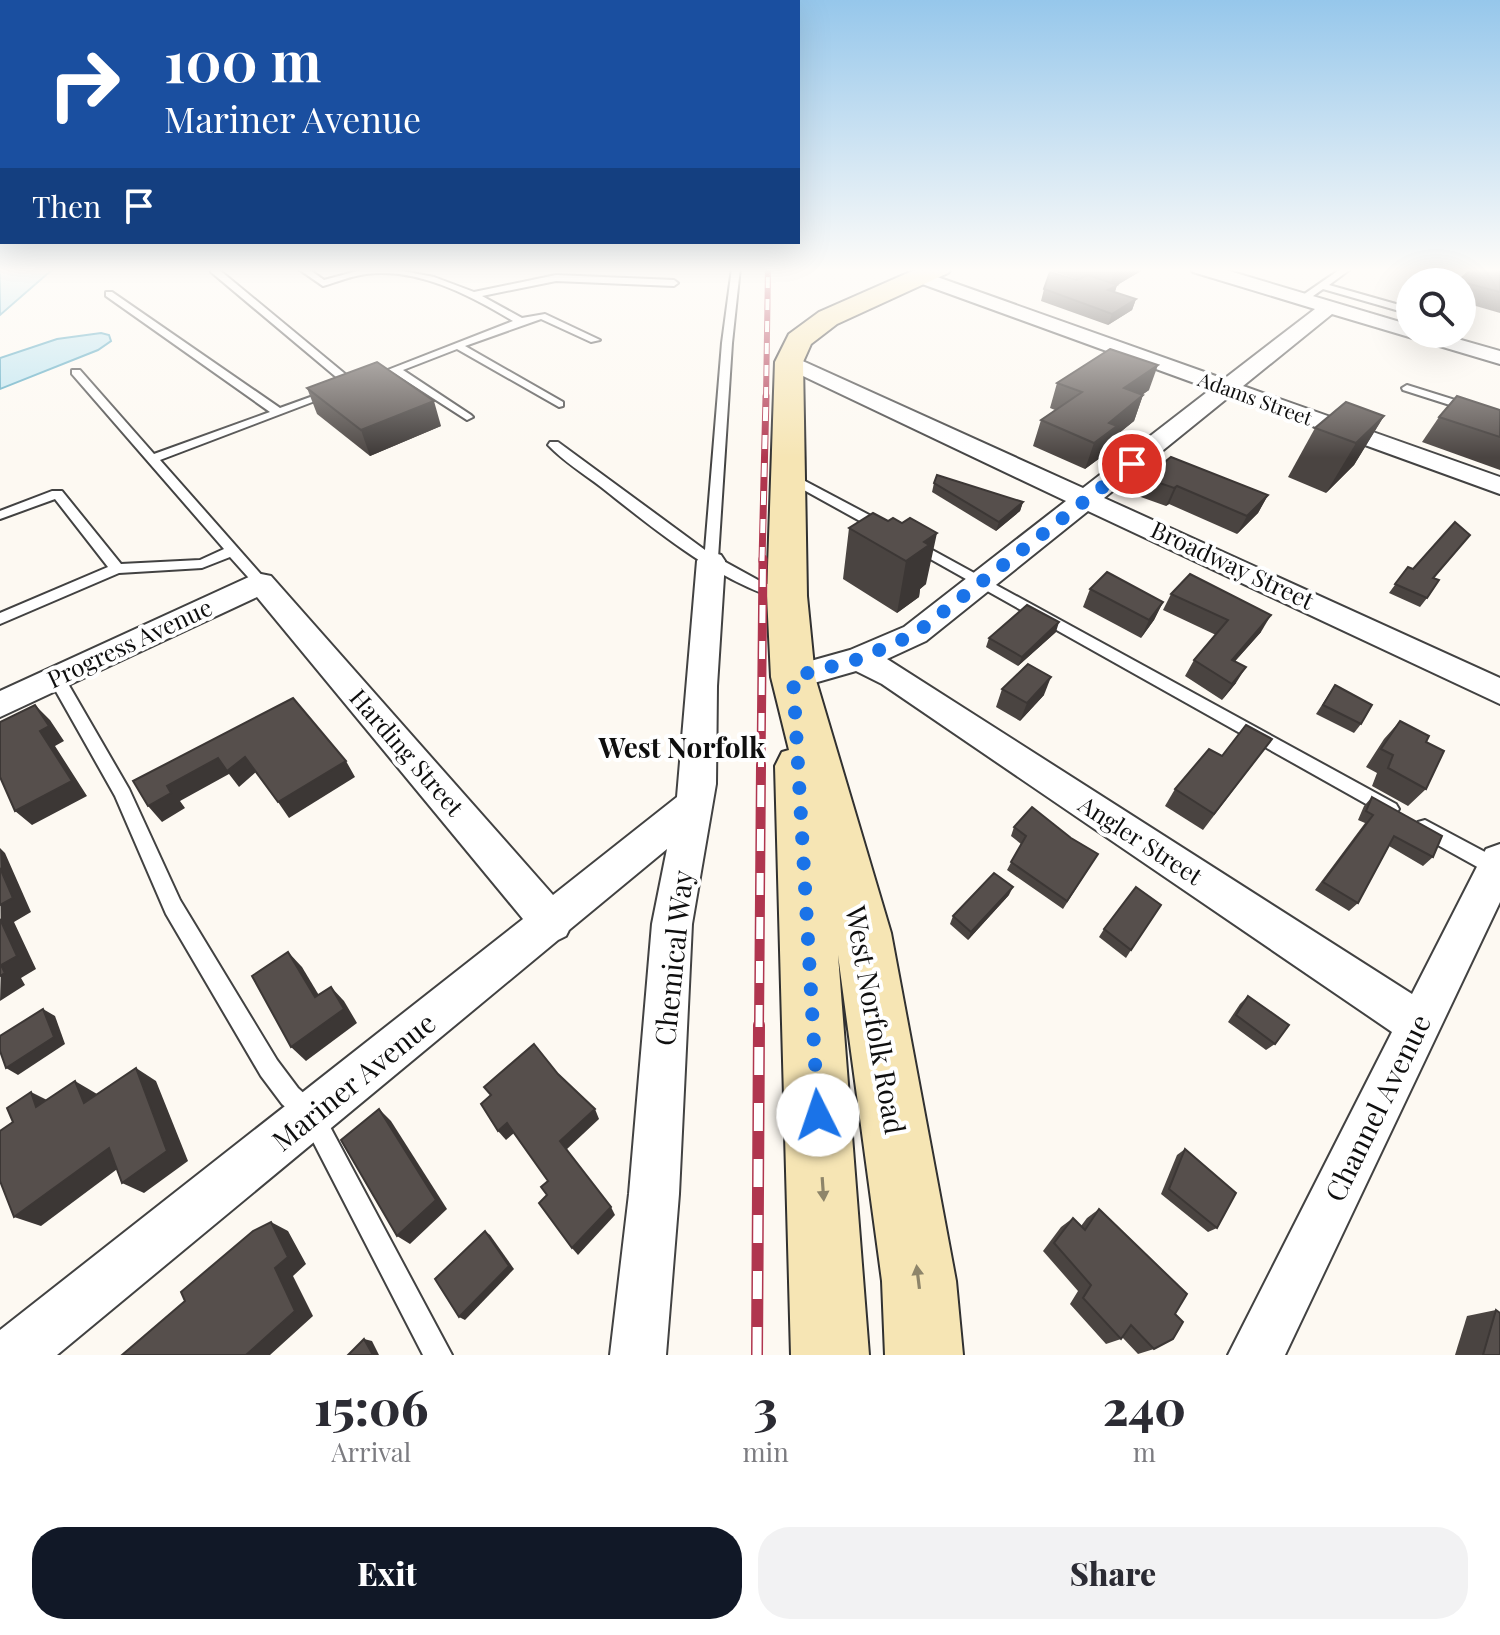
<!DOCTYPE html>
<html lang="en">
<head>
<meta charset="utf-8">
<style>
  body { margin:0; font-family:"Playfair Display",serif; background:#f2f2f3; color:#2b2b33; height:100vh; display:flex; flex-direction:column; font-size:30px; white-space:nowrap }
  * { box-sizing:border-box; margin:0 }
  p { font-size:26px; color:#7c7c81 }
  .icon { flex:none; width:44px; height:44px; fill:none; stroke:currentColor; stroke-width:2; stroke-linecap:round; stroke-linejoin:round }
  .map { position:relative; height:1355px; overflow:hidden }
  .panel { display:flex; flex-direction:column; background:#fff; flex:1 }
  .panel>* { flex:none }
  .banner { position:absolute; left:0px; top:0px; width:800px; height:244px; box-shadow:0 8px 32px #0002; background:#1a4fa0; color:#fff; overflow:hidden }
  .tools { position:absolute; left:1396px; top:268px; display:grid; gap:16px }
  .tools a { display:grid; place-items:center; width:80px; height:80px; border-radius:50%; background:#fff; box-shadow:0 8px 32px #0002; font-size:40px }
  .pin { position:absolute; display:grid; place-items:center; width:68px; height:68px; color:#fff; margin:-34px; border:4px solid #fff; border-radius:50%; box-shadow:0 2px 8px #0007 }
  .me { position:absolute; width:88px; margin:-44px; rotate:356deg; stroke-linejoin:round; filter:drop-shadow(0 0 6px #0008) }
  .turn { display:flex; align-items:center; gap:28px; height:168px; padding:0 32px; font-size:36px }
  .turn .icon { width:104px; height:104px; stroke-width:2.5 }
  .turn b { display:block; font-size:56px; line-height:68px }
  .then { display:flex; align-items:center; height:76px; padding:0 32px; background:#0003; gap:16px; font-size:30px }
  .eta { display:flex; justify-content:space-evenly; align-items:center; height:136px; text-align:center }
  .eta b { font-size:48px; font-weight:800; line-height:56px }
  .primary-button { display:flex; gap:16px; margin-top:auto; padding:16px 32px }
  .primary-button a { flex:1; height:92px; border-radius:32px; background:#111827; color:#fff; font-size:32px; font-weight:800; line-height:92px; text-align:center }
  .primary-button a+a { background:#f2f2f3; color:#2b2b33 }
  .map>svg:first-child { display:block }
  .water { fill:#bce4f0; stroke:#4ba2be; stroke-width:2 }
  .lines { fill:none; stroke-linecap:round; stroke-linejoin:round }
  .lane-casing { stroke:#424242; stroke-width:4 }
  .street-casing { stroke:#424242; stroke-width:4 }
  .secondary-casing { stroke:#313131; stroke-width:4 }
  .lane { fill:#fff; fill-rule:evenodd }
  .street { fill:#fff; fill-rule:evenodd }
  .secondary { fill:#f6e5b4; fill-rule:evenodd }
  .rail-far4-casing { stroke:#b0364f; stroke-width:6 }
  .rail-far3-casing { stroke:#b0364f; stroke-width:7 }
  .rail-far2-casing { stroke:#b0364f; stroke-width:9 }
  .rail-far1-casing { stroke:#b0364f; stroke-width:10 }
  .rail-casing { stroke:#b0364f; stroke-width:12 }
  .rail-far4 { stroke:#fff; stroke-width:4; stroke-dasharray:11; stroke-linecap:butt }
  .rail-far3 { stroke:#fff; stroke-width:5; stroke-dasharray:14; stroke-linecap:butt }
  .rail-far2 { stroke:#fff; stroke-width:6; stroke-dasharray:18; stroke-linecap:butt }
  .rail-far1 { stroke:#fff; stroke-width:7; stroke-dasharray:22; stroke-linecap:butt }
  .rail { stroke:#fff; stroke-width:9; stroke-dasharray:28; stroke-linecap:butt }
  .wall { fill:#4a4441 }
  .shaded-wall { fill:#3c3735 }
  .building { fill:#564f4c; stroke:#3c3735; stroke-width:2 }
  .oneway { fill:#8e856a }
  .route { stroke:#1a73e8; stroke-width:14; stroke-dasharray:0 25.2 }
  .labels { text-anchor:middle; stroke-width:8; stroke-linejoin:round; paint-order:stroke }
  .far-street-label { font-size:20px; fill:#0f0f0f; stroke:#fff }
  .street-label { font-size:24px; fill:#0f0f0f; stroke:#fff }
  .quarter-label { font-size:28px; font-weight:bold; fill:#0f0f0f; stroke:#fff }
  .near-street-label { font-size:28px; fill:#0f0f0f; stroke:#fff }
</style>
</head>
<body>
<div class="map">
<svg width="1500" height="1355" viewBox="0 0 1500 1355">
  <rect width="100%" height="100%" fill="#fdf9f2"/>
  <g class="water">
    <polygon points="0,268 54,268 0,315"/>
    <polygon points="101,333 109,335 111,341 98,350 0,389 0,358 57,339"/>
  </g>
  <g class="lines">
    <g class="lane-casing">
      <g id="lane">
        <polygon points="211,268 217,268 356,383 356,387 348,387 211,272"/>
        <path d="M297 268H307L324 280 365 269H392L434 277 474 292 556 275 674 280 678 283 674 286 556 281 482 296 522 318 545 314 600 340 591 342 541 319 465 346 563 402V406L559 407 457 349 403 370 471 415 473 417 467 420 394 373 385 371 513 321C470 295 417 267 366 274 351 276 337 282 323 286Z"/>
        <path d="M732 268H740L732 343 718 558 758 580 790 593 792 596 790 599 785 601C716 581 657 531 601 487 584 474 563 461 548 445L550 442H558L705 550 722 343Z"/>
        <polygon points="1342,268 1352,268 1329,285 1410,308 1410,314 1323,289 1306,301 1300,301 1300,297"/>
        <polygon points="106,292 112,292 280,408 327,391 336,393 160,460 266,580 268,583 266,586 256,586 230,557 202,568 119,573 0,624 0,613 108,567 55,499 0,519 0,511 52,491 62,491 121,564 200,560 224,549 72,374 72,370 80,370 154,454 270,412 106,296"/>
        <polygon points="1407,385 1500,414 1500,421 1403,390 1402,388"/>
        <polygon points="788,472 888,525 890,528 883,532 878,531 784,479 782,476"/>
        <polygon points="914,540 1396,804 1399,809 1396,814 1390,817 1384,814 909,547 909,541"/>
        <polygon points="57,673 63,675 129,789 180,900 277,1060 298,1088 320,1108 452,1355 423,1355 304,1124 282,1104 261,1076 166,914 115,796 49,679"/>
        <polygon points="1425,820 1500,860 1500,875 1490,874 1418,834 1416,828 1418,822"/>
      </g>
    </g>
    <g class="street-casing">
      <g id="street">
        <polygon points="1190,268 1219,268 1410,325 1410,334 1440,334 1500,351 1500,364 1332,314 1243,386 1500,477 1500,494 1230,396 1104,498 1500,678 1500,704 1088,511 926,641 887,659 1412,994 1486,849 1500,844 1500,902 1285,1355 1228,1355 1392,1032 882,684 856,671 793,689 782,685 777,677 782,669 850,650 904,627 1066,501 782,366 779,362 782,358 796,358 1083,488 1211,389 914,281 911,277 920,272 926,273 1224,379 1315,309 1193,272"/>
        <polygon points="711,552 721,555 725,561 717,686 716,784 692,924 679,1194 666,1355 610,1355 629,1194 652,924 667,849 569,930 566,936 558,940 57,1355 0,1355 0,1330 523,919 257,597 0,717 0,691 251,576 261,574 271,576 553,895 677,797 697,561 701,555"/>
      </g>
    </g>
    <g class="secondary-casing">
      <polygon id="secondary" points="919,268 952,268 948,273 837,324 811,344 803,362 807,596 815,677 891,933 956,1281 963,1355 885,1355 882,1281 838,955 869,1355 791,1355 775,766 782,752 789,750 771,677 767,596 775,362 789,334 819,312"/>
    </g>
    <use href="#lane" class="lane"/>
    <use href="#street" class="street"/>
    <use href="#secondary" class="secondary"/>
    <g class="rail-far4-casing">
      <polyline id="rail-far4" points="766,398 768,268"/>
    </g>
    <g class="rail-far3-casing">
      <polyline id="rail-far3" points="762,561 766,396"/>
    </g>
    <g class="rail-far2-casing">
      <polyline id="rail-far2" points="761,767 763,559"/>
    </g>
    <g class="rail-far1-casing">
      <polyline id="rail-far1" points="759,1027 761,765"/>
    </g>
    <g class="rail-casing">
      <polyline id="rail" points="757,1355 759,1025"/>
    </g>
    <use href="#rail-far4" class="rail-far4"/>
    <use href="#rail-far3" class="rail-far3"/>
    <use href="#rail-far2" class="rail-far2"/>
    <use href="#rail-far1" class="rail-far1"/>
    <use href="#rail" class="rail"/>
  </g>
  <g class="wall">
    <polygon points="1044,268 1146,268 1117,285 1115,292 1136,299 1132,310 1108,325 1041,301 1044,289 1079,280"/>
    <polygon points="1473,268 1500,268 1500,313 1462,302 1462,282 1458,282"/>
    <polygon points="1057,383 1149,390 1142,395 1143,395 1134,421 1113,438 1108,452 1085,469 1033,446 1041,420 1055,410 1050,408"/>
    <polygon points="307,388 441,426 370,456 317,414"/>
    <polygon points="1500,410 1500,470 1422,442 1439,417"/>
    <polygon points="1384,416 1354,465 1326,493 1288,477 1315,428"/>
    <polygon points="1145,478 1268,495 1258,513 1237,534 1169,504 1166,506 1138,496"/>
    <polygon points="934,483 1023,502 1020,511 996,531 932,492"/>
    <polygon points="873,513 926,584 920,589 919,597 897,613 843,579 849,528"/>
    <polygon points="1470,535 1434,578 1427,598 1420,607 1389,593 1408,567 1413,569"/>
    <polygon points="1090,589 1163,602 1154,620 1141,638 1083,607"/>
    <polygon points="1171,594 1261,632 1235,661 1236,683 1222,700 1185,676 1194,660 1216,635 1163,610"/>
    <polygon points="1056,632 1018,666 986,647 989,638"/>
    <polygon points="1335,685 1361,724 1354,733 1316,714"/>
    <polygon points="1002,689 1044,695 1020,721 996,707"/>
    <polygon points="1400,721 1426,742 1426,789 1408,806 1372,786 1377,773 1366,767 1384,739"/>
    <polygon points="1272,739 1203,830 1165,806 1175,789 1222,756"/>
    <polygon points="1372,797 1433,857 1423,866 1389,846 1358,903 1349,911 1315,890 1365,823 1358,820 1364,806"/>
    <polygon points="1014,827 1071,838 1098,854 1063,909 1007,870 1021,844 1011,836"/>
    <polygon points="1009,895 968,940 950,924 953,916"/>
    <polygon points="1104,929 1131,950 1126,958 1099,937"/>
    <polygon points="1248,996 1275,1044 1266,1050 1228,1022 1240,1004"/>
    <polygon points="1185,1149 1217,1228 1208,1232 1161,1194 1177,1155"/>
    <polygon points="1099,1209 1154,1349 1138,1354 1122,1337 1121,1339 1106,1344 1070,1304 1078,1291 1043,1251 1061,1227 1073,1218 1081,1226 1087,1218"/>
    <polygon points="1496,1310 1500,1355 1455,1355 1467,1316"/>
  </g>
  <g class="shaded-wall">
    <polygon points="1117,268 1146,268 1114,287 1117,285 1113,297 1109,290 1115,269"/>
    <polygon points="1136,299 1132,310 1108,325 1112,314"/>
    <polygon points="1158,365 1149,390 1115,413 1124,388"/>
    <polygon points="1143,395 1134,421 1113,438 1108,452 1085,469 1094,443 1109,423"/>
    <polygon points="434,401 441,426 370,456 361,430"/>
    <polygon points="1384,416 1354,465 1326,493 1356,443"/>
    <polygon points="1177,486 1169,504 1166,506 1174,488"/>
    <polygon points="1268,495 1258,513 1237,534 1247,516"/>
    <polygon points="1023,502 1020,511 996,531 999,522"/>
    <polygon points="937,533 926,584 920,589 919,597 897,613 906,561 924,542"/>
    <polygon points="1163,602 1154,620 1141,638 1149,620"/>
    <polygon points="1271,615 1261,632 1222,676 1232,660"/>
    <polygon points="1059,622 1056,632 1018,666 1022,657"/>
    <polygon points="1246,667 1236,683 1222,700 1232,684"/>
    <polygon points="1051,677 1044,695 1020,721 1027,703"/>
    <polygon points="35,705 50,720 64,741 55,746 87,796 32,825 15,811 40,731"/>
    <polygon points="245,757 256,772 239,787 229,774 180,801 185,808 162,822 148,806 167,786 218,758"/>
    <polygon points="346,761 355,777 289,818 278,802"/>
    <polygon points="0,848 5,853 31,912 14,922 36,969 21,978 25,985 0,1001 1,965"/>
    <polygon points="1013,887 1009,895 968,940 971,932"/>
    <polygon points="288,952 302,967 329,1012 315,997"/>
    <polygon points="331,987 344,1001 357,1023 306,1061 291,1047"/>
    <polygon points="43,1009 55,1016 65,1044 18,1075 6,1068"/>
    <polygon points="136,1068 156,1081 188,1161 144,1193 122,1183"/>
    <polygon points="75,1081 97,1094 84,1103"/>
    <polygon points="31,1092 55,1104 36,1107"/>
    <polygon points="379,1109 391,1121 447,1209 410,1244 397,1236"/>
    <polygon points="595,1109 599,1119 566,1150 560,1141"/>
    <polygon points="507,1123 514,1133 506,1140 498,1131"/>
    <polygon points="109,1148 132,1158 41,1226 14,1217"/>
    <polygon points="611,1207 615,1215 578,1255 572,1248"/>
    <polygon points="271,1222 288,1231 306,1264 293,1276 313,1316 270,1355 246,1355"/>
    <polygon points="485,1231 490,1235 514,1269 465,1320 459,1317"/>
    <polygon points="364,1339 372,1341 379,1355 373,1355"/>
  </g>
  <g class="building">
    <polygon points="1473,268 1500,268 1500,292 1458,281"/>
    <polygon points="1050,272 1077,280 1088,275 1117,285 1108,290 1136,299 1112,314 1044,289"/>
    <polygon points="1110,349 1158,365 1124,388 1143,395 1109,423 1117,426 1094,443 1041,420 1082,392 1057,383"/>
    <polygon points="377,362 434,401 361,430 307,388"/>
    <polygon points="1457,396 1500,410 1500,437 1439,417"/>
    <polygon points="1346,402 1384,416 1356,443 1315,428"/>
    <polygon points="1171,457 1268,495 1247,516 1177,486 1174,488 1145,478"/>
    <polygon points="937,475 1023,502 999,522 934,483"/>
    <polygon points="873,513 888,521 893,518 902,523 910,518 937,533 924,542 929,545 906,561 849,528"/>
    <polygon points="1455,522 1470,535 1433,578 1439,580 1427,598 1395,584 1408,567 1413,569"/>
    <polygon points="1107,572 1163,602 1149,620 1090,589"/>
    <polygon points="1190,574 1271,615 1232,660 1246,667 1232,684 1194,660 1228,620 1171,594"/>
    <polygon points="1027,605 1059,622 1022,657 989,638"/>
    <polygon points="1028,664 1051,677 1027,703 1002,689"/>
    <polygon points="1335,685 1372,705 1361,724 1323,705"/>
    <polygon points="293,698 346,761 278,802 245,757 227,771 218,758 167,786 171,793 148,806 133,781"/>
    <polygon points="35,705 49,726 40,731 72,781 15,811 0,777 0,722"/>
    <polygon points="1400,721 1429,736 1426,742 1444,751 1426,789 1388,768 1393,755 1381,749"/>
    <polygon points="1246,725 1272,739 1214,814 1175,789 1209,749 1222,756"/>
    <polygon points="1372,797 1442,836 1433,857 1394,836 1358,903 1323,882 1373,815 1366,811"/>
    <polygon points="1032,807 1071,838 1098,854 1067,901 1011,862 1026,836 1014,827"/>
    <polygon points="0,868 13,898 0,905"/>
    <polygon points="994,873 1013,887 971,932 953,916"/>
    <polygon points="1136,887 1161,905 1131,950 1104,929"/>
    <polygon points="0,919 17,956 1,965 5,973 0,976"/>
    <polygon points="288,952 315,997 331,987 344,1009 291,1047 252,976"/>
    <polygon points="1248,996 1289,1025 1275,1044 1236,1015"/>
    <polygon points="43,1009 54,1037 6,1068 0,1051 0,1036"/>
    <polygon points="534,1044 558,1074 595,1109 560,1141 611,1207 572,1248 539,1203 547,1195 541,1187 548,1181 507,1123 498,1131 481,1104 491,1095 484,1087"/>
    <polygon points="136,1068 167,1151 122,1183 109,1148 14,1217 0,1181 0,1131 13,1122 7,1108 31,1092 36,1107 75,1081 84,1103"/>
    <polygon points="379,1109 436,1200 397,1236 341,1140"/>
    <polygon points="1185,1149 1236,1193 1217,1228 1169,1189"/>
    <polygon points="1099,1209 1187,1294 1175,1314 1183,1322 1173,1339 1154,1349 1131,1325 1121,1339 1083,1298 1091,1285 1054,1243 1073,1218 1085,1230"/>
    <polygon points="271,1222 288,1257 275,1268 295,1311 246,1355 122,1355 185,1301 181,1292 253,1231"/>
    <polygon points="485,1231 509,1266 459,1317 435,1279"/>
    <polygon points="1496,1310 1500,1313 1500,1355 1483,1355"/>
    <polygon points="364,1339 373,1355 348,1355"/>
  </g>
  <defs><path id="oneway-solid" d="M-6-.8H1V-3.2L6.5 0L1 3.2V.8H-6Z" transform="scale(2)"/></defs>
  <g class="oneway">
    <use href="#oneway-solid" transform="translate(823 1189) rotate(86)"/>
    <use href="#oneway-solid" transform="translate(918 1277) rotate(-97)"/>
  </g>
  <linearGradient id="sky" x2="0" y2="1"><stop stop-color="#96c7eb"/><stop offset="0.59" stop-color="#fefcf9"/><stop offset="1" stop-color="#fefcf9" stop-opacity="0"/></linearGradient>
  <rect width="1500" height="458" fill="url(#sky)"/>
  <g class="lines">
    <polyline class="route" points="818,1115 793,677 859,659 915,634 1132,464"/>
  </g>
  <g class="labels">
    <g class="far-street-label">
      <text transform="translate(1255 399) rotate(20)" y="7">Adams Street</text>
    </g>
    <g class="street-label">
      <text transform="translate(1232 566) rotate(25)" y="8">Broadway Street</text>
      <text transform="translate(130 644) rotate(-25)" y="8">Progress Avenue</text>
      <text transform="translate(406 753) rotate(49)" y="8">Harding Street</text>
      <text transform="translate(1140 841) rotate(33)" y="8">Angler Street</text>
    </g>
    <g class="quarter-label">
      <text x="682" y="758">West Norfolk</text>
    </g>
    <g class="near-street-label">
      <text transform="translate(674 958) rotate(-84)" y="10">Chemical Way</text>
      <text transform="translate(875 1020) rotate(80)" y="10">West Norfolk Road</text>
      <text transform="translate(354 1082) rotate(-39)" y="10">Mariner Avenue</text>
      <text transform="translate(1378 1108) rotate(-64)" y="10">Channel Avenue</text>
    </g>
  </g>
</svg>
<div class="tools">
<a><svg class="icon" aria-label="search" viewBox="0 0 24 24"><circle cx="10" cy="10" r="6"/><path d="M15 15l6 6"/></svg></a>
</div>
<div class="pin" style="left:1132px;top:464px;background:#d93025"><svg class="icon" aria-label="arrive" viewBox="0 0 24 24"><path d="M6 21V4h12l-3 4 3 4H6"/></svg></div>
<svg class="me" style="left:818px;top:1115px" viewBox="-20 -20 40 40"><circle r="19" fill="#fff"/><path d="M0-13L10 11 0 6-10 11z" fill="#1a73e8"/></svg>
<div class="banner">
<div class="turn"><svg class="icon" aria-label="right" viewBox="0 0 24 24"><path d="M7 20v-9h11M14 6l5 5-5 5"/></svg><div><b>100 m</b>Mariner Avenue</div></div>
<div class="then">Then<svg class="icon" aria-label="arrive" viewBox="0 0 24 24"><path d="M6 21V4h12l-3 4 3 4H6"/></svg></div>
</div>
</div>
<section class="panel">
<div class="eta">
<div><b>15:06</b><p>Arrival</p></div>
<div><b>3</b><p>min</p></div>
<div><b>240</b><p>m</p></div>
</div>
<div class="primary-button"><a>Exit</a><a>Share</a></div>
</section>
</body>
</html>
